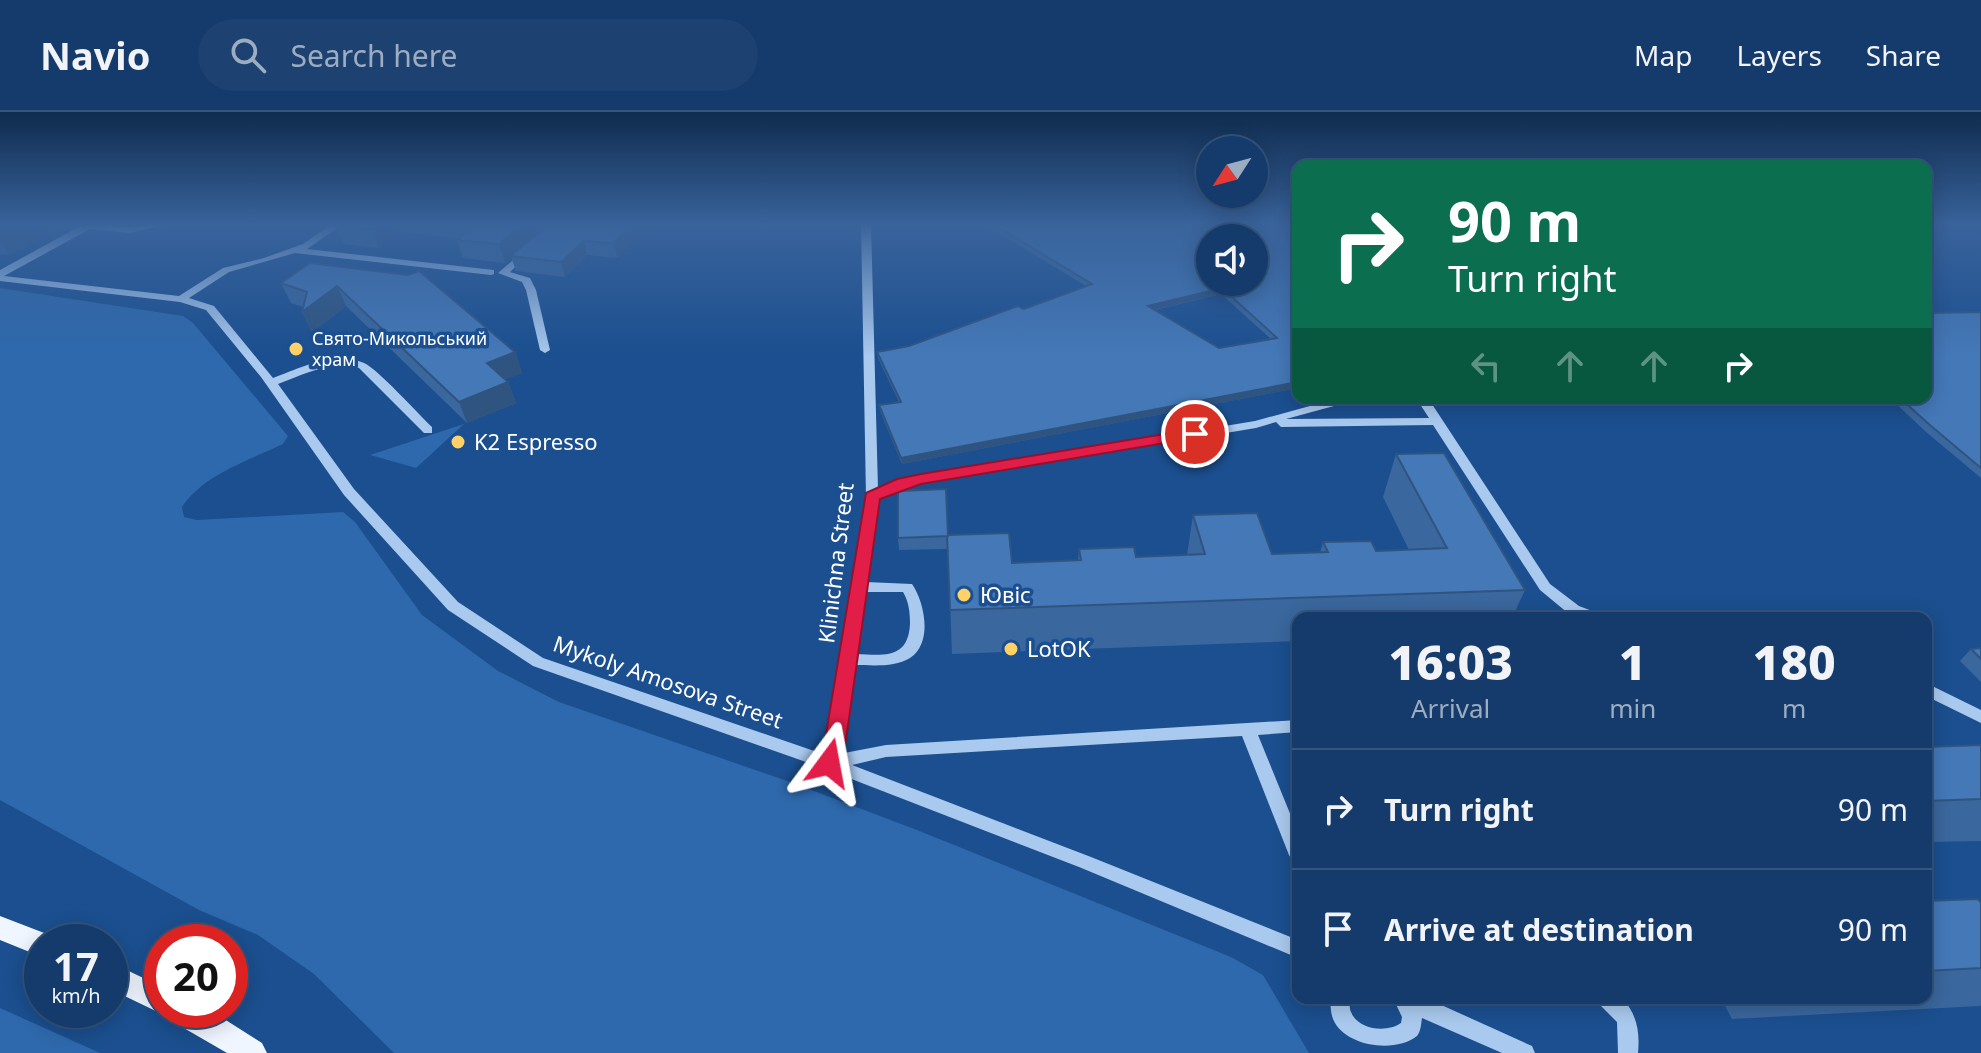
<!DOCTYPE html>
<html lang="en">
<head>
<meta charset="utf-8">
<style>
  body { margin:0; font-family:"Noto Sans",sans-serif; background:#1d4271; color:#f1f3f6; height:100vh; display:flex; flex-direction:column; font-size:30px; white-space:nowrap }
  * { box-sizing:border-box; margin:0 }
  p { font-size:26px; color:#9dadc1 }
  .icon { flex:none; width:44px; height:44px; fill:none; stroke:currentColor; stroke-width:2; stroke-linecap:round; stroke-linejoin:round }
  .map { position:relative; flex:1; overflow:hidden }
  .panel { position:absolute; left:1292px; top:500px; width:640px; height:392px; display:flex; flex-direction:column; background:#143b6b; border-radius:16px; box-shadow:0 4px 20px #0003,0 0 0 2px #33557e }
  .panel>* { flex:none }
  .top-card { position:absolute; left:1292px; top:48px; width:640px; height:244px; border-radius:16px; box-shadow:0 4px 20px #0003,0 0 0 2px #33557e; background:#0b6e4f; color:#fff; overflow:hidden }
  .needle { width:52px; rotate:234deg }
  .controls { position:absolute; left:1196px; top:24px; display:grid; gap:16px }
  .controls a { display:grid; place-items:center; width:72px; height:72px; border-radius:50%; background:#143b6b; box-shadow:0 4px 20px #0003,0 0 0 2px #33557e; font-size:40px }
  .speed { position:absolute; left:24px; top:812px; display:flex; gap:16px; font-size:40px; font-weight:700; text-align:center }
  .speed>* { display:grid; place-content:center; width:104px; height:104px; border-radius:50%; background:#143b6b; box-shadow:0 4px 20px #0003,0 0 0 2px #33557e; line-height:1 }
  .speed small { font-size:20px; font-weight:400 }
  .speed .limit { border:12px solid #d22; background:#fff; color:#111 }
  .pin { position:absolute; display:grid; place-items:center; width:68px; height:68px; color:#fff; margin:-34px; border:4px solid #fff; border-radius:50%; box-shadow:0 2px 8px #0007 }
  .me { position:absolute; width:88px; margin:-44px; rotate:13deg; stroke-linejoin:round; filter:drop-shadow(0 0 6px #0008) }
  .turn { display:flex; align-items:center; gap:28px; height:168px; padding:0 24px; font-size:36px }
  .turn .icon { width:104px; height:104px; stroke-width:2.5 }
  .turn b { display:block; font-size:56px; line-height:68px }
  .lanes { display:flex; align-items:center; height:76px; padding:0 24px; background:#0003; justify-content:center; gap:40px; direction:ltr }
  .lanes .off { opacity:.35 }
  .eta { display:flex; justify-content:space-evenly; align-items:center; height:136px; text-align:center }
  .eta b { font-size:48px; font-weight:800; line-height:56px }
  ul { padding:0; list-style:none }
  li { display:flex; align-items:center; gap:24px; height:120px; padding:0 24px; border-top:2px solid #33557e }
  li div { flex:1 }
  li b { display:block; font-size:30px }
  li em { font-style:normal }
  header { display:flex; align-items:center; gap:48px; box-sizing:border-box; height:112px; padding:0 40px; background:#143b6b; border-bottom:2px solid #33557e }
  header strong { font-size:38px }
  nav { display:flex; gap:44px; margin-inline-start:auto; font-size:28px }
  .search { width:560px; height:72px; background:#1d4271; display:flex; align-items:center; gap:20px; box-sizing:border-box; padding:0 28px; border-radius:44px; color:#9dadc1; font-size:30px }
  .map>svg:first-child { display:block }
  .green { fill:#2e69ad }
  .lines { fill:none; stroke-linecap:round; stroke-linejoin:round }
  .minor { fill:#a9c9ee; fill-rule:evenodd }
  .major { fill:#f0f6ff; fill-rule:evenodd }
  .wall { fill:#3a679d; fill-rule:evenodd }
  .shaded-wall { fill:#305480 }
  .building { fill:#4478b7; stroke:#305480; stroke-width:2; fill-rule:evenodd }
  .route { fill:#e11d48; stroke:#92132f; stroke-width:2 }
  .poi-dot { fill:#ffd166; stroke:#1b4f8f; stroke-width:3 }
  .labels { text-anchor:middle; stroke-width:7; stroke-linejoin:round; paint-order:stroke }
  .far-poi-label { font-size:18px; fill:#fff; stroke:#1b4f8f; text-anchor:start }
  .poi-label { font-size:22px; fill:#fff; stroke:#1b4f8f; text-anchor:start }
  .street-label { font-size:22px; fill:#fff; stroke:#1b4f8f }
</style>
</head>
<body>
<header>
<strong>Navio</strong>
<div class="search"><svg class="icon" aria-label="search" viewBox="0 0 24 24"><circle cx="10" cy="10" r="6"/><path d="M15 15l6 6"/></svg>Search here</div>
<nav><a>Map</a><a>Layers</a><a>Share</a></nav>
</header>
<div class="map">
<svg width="1981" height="941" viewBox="0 0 1981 941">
  <rect width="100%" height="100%" fill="#1b4f8f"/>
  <g class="green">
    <path d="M0 176 183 204 193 211 288 324 283 332C248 349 204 362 182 395L184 405 197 408 343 400 355 410 422 503 498 559 559 590 790 670 917 718 1231 845 1263 863 1309 941H394L314 862 258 823 199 798 0 688Z"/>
    <polygon points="464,312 416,356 370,343"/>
    <polygon points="0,896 100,941 0,941"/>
  </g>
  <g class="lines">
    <g class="minor">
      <path d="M84 112 130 115 166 112 130 121 90 117 4 164 179 184 223 156 264 146 303 132 332 112H343L307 137 494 158V162L491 163 295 141 229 160 189 186 214 194 273 266C300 256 335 238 364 251 378 257 418 302 432 315V321H424L359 256C331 248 304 262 278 272L354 377 458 490 543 546 823 642 866 385 861 112H871L878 377 903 367 1255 309 1339 286H1358L1356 288 1286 307 1429 306 1416 286H1428L1550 472 1579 494 1600 502 1602 506H1580L1569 502 1540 478 1433 313 1281 315 1276 310 1256 316 906 374 878 387 866 470 912 472C925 491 933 531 910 546 894 556 871 553 854 553L839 642 886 633 1298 608V620L1258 623 1298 721V751L1292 748 1289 743 1242 624 886 645 852 653 1091 745 1298 828V846L1079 755 823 656 533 554 448 498 344 383 261 265 206 198 180 190 0 169V158ZM865 480H903C909 490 910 501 910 512 908 548 883 543 856 542Z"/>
      <polygon points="526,137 529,138 529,142 510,160 530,166 536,178 550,238 545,241 540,238 526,178 522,170 498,161"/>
      <polygon points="1926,571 1981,598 1981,611 1926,584"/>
      <path d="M1330 886H1350C1350 891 1349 896 1351 900 1358 918 1387 921 1401 911L1402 905 1393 886H1419L1437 891 1532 934 1535 941H1502L1422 906C1421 912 1421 919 1417 924 1396 941 1349 935 1335 911 1330 903 1331 894 1330 886Z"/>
      <path d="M1597 886H1622C1637 902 1640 920 1638 941H1618L1617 910 1600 893Z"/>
    </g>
    <g class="major">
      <polygon points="0,804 52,824 54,830 42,830 42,845 0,828"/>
      <polygon points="110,850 162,875 162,898 210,898 262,931 267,941 227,941 170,908 167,900 162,902 110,877"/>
    </g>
  </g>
  <g class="wall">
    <polygon points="0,112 78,112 66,119 55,118 9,143 0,142"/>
    <polygon points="340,112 543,112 544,115 517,139 646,115 617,146 587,143 565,165 516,159 511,145 505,151 463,146 457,128 458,126 401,120 379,136 344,132 336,114"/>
    <path d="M984 112H1298V276L902 352 880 299 879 293 899 290 878 246 877 240 909 234 1024 197 1086 174ZM1221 182 1271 227 1219 236 1155 198Z"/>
    <polygon points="310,151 515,240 522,261 506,267 508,270 516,291 467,311 346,194 312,220 302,200 303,195 291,191 281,171"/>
    <polygon points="1981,200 1981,366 1926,320 1890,286 1926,286"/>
    <polygon points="1396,342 1525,478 1512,506 1298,506 1298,529 952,542 948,437 899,438 898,426 948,423 1012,451 1078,448 1079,437 1136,445 1187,443 1193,403 1272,442 1320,441 1323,430 1376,439 1409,438 1383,385"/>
    <polygon points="1981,536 1981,570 1960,549 1971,537"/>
    <polygon points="1981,633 1981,729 1926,730 1926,635"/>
    <polygon points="1926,789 1981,791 1981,893 1980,894 1732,907 1721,886 1926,886"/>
  </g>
  <g class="shaded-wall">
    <polygon points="0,112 51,112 55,118 9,143 0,129"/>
    <polygon points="62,112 78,112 66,119"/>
    <polygon points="381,112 397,112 401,120 379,136 372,118"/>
    <polygon points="522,112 543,112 544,115 505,151 499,132"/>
    <polygon points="632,112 645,112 646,115 617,146 613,131"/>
    <polygon points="584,129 587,143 565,165 561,150"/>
    <polygon points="337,174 346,194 312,220 302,200"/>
    <polygon points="1222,176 1221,182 1148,199 1148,194"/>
    <polygon points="515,240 522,261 494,272 487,251"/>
    <polygon points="508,270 516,291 467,311 459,290"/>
    <polygon points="1298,270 1298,276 902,352 901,346"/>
  </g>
  <g class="building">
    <polygon points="340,112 381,112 372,118 336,114"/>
    <polygon points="477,112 522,112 499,132 457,128"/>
    <polygon points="548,112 632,112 613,131 584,129 561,150 511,144"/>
    <path d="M993 112H1298V270L901 346 879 293 901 290 877 240 909 234 1018 194 1024 197 1092 172ZM1210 126H1254V170H1210ZM1222 176 1277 226 1219 236 1148 194Z"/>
    <polygon points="310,151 408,163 419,159 515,240 487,251 508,270 459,290 337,174 302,200 307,180 281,171"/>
    <polygon points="1981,200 1981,356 1931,314 1900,286 1926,286 1926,201"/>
    <polygon points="1444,341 1525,478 950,498 947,423 1009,421 1012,451 1081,448 1079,437 1134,435 1136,445 1205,442 1193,403 1257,401 1272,442 1328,440 1323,430 1371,429 1376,439 1447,436 1396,342"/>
    <polygon points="946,377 948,424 898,426 898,379"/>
    <polygon points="1981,536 1981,547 1971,537"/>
    <polygon points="1981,633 1981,687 1926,689 1926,635"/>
    <polygon points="1978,787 1981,791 1981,856 1926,859 1926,789"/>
  </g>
  <linearGradient id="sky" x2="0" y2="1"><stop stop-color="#0f2b4f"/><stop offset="0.46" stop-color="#39639b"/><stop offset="1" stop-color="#39639b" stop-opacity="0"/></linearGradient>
  <rect width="1981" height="244" fill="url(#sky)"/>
  <polygon class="route" points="1195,317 1201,318 1201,325 921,372 880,387 846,628 837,657 829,660 821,657 818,651 825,628 866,381 897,367 921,362"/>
  <g class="poi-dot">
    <circle cx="296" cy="237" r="8"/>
    <circle cx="458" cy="330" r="8"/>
    <circle cx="964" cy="483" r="8"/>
    <circle cx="1011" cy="537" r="8"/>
  </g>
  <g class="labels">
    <g class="far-poi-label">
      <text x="312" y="233">Свято-Микольський<tspan x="312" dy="21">храм</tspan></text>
    </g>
    <g class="poi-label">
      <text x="474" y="338">K2 Espresso</text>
      <text x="980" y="491">Ювіс</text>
      <text x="1027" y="545">LotOK</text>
    </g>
    <g class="street-label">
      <text transform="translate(836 451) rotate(-83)" y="8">Klinichna Street</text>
      <text transform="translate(668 570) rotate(19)" y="8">Mykoly Amosova Street</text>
    </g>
  </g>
</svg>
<div class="controls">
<a><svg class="needle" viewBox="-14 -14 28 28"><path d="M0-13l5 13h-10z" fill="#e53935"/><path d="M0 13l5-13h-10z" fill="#9dadc1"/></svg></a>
<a><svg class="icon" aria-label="sound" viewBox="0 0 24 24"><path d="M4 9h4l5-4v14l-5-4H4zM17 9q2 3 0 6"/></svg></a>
</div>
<div class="speed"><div>17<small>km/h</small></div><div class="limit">20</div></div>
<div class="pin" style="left:1195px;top:322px;background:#d93025"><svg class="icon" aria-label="arrive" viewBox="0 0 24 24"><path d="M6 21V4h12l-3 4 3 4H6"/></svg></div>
<svg class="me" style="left:829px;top:651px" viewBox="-20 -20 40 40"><path d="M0-17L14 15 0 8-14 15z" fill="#e11d48" stroke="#fff" stroke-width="4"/></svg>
<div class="top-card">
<div class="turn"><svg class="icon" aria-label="right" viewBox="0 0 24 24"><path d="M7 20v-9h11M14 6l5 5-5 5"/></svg><div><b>90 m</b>Turn right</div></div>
<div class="lanes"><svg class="icon off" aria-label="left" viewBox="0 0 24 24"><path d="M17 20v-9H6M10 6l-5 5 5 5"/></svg><svg class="icon off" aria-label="ahead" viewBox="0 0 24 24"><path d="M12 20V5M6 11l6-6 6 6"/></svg><svg class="icon off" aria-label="ahead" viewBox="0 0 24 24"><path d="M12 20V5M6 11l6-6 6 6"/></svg><svg class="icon" aria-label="right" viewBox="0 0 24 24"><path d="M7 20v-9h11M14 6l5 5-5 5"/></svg></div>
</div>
<section class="panel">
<div class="eta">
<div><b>16:03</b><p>Arrival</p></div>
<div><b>1</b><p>min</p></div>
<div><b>180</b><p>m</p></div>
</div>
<ul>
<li><svg class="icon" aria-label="right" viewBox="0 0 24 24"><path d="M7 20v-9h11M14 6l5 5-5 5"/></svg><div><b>Turn right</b></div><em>90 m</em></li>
<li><svg class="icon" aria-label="arrive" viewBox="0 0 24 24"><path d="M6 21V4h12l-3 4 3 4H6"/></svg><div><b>Arrive at destination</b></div><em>90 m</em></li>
</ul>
</section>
</div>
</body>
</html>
